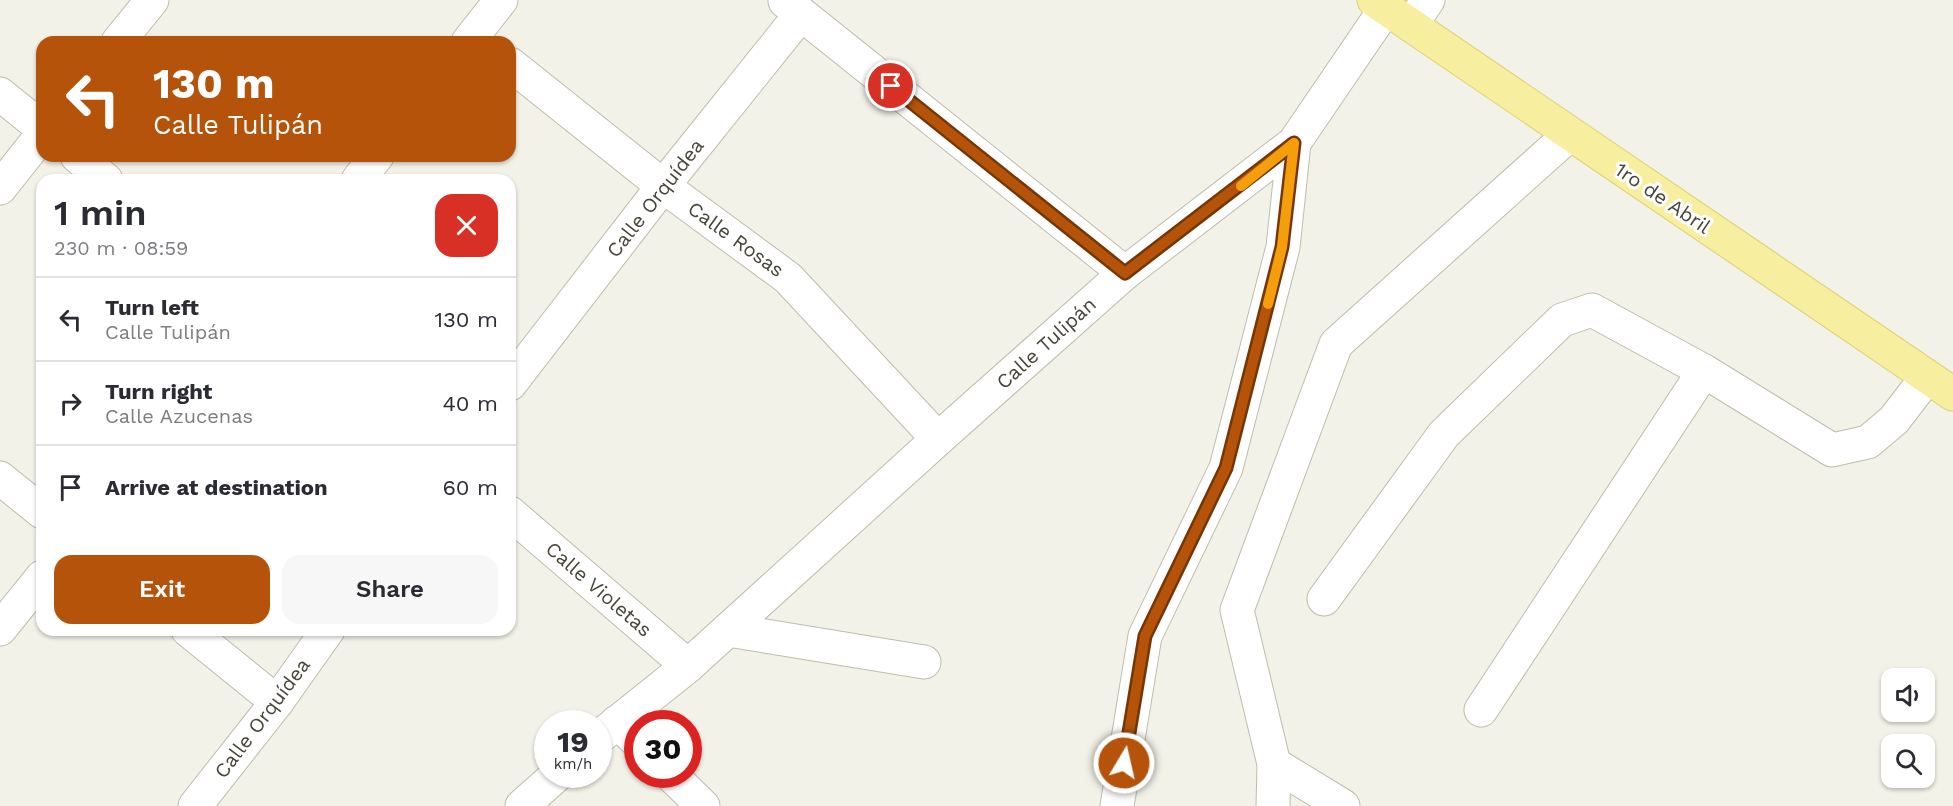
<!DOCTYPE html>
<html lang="en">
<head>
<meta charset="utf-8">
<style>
  body { margin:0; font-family:"Work Sans",sans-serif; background:#f7f7f7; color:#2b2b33; height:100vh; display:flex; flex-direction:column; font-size:22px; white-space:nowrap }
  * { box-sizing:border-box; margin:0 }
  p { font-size:20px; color:#7c7c81 }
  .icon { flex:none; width:33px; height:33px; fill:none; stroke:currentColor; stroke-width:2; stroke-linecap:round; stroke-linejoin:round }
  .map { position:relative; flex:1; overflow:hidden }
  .panel { position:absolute; left:36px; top:174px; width:480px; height:462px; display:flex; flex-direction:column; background:#fff; border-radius:18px; box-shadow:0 2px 4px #0004 }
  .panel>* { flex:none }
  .guide { position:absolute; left:36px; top:36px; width:480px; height:126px; border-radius:18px; box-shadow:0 2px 4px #0004; background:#b45309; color:#fff; overflow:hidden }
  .controls { position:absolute; left:1881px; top:668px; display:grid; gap:12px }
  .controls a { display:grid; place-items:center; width:54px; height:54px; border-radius:12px; background:#fff; box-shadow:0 2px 4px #0004; font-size:30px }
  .speed { position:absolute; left:534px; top:710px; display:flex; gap:12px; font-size:30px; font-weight:700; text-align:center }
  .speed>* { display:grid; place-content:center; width:78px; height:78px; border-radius:50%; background:#fff; box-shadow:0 2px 4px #0004; line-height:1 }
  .speed small { font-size:15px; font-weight:400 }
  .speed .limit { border:9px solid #d22; background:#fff; color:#111 }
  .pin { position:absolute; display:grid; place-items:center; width:51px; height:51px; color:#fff; margin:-26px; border:3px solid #fff; border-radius:50%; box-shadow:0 2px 6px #0007 }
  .me { position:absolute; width:66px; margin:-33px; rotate:9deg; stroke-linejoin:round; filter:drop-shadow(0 0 4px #0008) }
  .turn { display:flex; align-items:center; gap:21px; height:126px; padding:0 18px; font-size:27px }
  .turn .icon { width:78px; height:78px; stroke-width:2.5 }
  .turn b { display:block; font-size:42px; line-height:51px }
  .round { display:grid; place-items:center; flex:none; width:63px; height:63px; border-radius:18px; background:#f7f7f7 }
  .summary { display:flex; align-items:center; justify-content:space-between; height:102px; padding:0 18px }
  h1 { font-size:36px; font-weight:600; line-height:45px }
  .cta { display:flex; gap:12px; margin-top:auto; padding:12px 18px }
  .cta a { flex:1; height:69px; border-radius:18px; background:#b45309; color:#fff; font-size:24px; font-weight:600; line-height:69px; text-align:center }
  .cta a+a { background:#f7f7f7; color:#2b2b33 }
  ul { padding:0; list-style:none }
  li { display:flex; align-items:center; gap:18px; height:84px; padding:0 18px; border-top:2px solid #e1e1e2 }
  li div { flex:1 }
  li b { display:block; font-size:22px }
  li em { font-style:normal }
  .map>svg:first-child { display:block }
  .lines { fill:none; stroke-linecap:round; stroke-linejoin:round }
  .minor-casing { stroke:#bebcac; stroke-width:35 }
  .major-casing { stroke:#dbd070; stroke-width:35 }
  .minor { stroke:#fff; stroke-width:33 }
  .major { stroke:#f7ef9f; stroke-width:33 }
  .route-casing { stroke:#753606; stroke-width:15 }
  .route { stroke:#b45309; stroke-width:10 }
  .slow { stroke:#f59e0b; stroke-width:10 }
  .labels { text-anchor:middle; stroke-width:6; stroke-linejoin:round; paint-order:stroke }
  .street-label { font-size:20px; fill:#474438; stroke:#fff }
</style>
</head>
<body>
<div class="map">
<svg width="1953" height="806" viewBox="0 0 1953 806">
  <rect width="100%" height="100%" fill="#f3f2e9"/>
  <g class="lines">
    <g class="minor-casing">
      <g id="minor">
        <polyline points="785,1 1125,273"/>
        <polyline points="1411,25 1428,0"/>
        <polyline points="118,42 152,0"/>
        <polyline points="468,42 501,0"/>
        <polyline points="510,64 663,186 788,278 938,439"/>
        <polyline points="0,94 42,128"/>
        <polyline points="77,156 106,180"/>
        <polyline points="358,180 377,156"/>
        <polyline points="0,188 42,135"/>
        <polyline points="510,384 663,186 801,14"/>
        <polyline points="0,478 42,512"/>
        <polyline points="510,513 688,666"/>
        <polyline points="1324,599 1444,434 1562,320 1592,310 1704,371 1832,450 1868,442 1894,420 1927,377"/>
        <polyline points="0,629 42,577"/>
        <polyline points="188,630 277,702"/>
        <polyline points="728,630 924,662"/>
        <polyline points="1481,710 1704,371"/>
        <polyline points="617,722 638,742"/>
        <polyline points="598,738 688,666 938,439 1125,273 1294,143 1386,8"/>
        <polyline points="1274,764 1343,806"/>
        <polyline points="670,774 703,806"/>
        <polyline points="195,806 277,702 328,630"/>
        <polyline points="522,806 558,774"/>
        <polyline points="1117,806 1145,636 1226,468 1283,247 1294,143"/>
        <polyline points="1273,806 1274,764 1237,610 1336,344 1569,135"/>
      </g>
    </g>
    <g class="major-casing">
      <polyline id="major" points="1374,0 1953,394"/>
    </g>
    <use href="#minor" class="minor"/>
    <use href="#major" class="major"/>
  </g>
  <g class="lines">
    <g class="route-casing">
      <polyline id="route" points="891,86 1125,273 1294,143 1282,247 1226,468 1145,636 1124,763"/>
    </g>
    <use href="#route" class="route"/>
    <polyline class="slow" points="1241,186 1294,143 1282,247 1268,304"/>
  </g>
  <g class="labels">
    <g class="street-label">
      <text transform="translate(655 198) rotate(-52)" y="7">Calle Orquídea</text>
      <text transform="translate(1663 198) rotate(34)" y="7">1ro de Abril</text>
      <text transform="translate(736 239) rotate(36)" y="7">Calle Rosas</text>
      <text transform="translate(1046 343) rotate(-42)" y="7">Calle Tulipán</text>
      <text transform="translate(599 589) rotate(41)" y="7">Calle Violetas</text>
      <text transform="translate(262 718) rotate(-53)" y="7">Calle Orquídea</text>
    </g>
  </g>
</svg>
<div class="controls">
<a><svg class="icon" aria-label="sound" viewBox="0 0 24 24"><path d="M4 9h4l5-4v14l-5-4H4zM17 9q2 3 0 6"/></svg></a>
<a><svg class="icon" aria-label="search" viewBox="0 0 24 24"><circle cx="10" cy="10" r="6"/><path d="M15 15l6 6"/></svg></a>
</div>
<div class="speed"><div>19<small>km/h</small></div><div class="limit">30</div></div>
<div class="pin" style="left:891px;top:86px;background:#d93025"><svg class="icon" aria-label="arrive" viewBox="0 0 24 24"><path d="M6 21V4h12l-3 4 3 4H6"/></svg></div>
<svg class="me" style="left:1124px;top:763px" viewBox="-20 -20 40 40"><circle r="17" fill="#b45309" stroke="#fff" stroke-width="3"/><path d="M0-11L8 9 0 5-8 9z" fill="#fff"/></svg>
<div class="guide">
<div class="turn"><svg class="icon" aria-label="left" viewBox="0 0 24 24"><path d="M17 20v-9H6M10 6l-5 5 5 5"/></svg><div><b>130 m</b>Calle Tulipán</div></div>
</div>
<section class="panel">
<div class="summary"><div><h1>1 min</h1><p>230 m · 08:59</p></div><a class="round" style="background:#d93025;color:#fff"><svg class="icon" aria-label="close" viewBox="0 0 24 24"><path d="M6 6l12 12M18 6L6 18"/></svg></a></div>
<ul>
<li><svg class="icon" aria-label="left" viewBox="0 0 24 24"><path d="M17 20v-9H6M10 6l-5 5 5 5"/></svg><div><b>Turn left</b><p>Calle Tulipán</p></div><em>130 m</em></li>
<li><svg class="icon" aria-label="right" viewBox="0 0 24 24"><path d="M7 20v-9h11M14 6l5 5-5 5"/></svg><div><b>Turn right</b><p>Calle Azucenas</p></div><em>40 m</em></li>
<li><svg class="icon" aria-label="arrive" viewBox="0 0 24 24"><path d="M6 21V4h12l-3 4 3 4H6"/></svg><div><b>Arrive at destination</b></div><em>60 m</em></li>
</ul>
<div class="cta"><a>Exit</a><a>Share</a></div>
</section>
</div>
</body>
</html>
